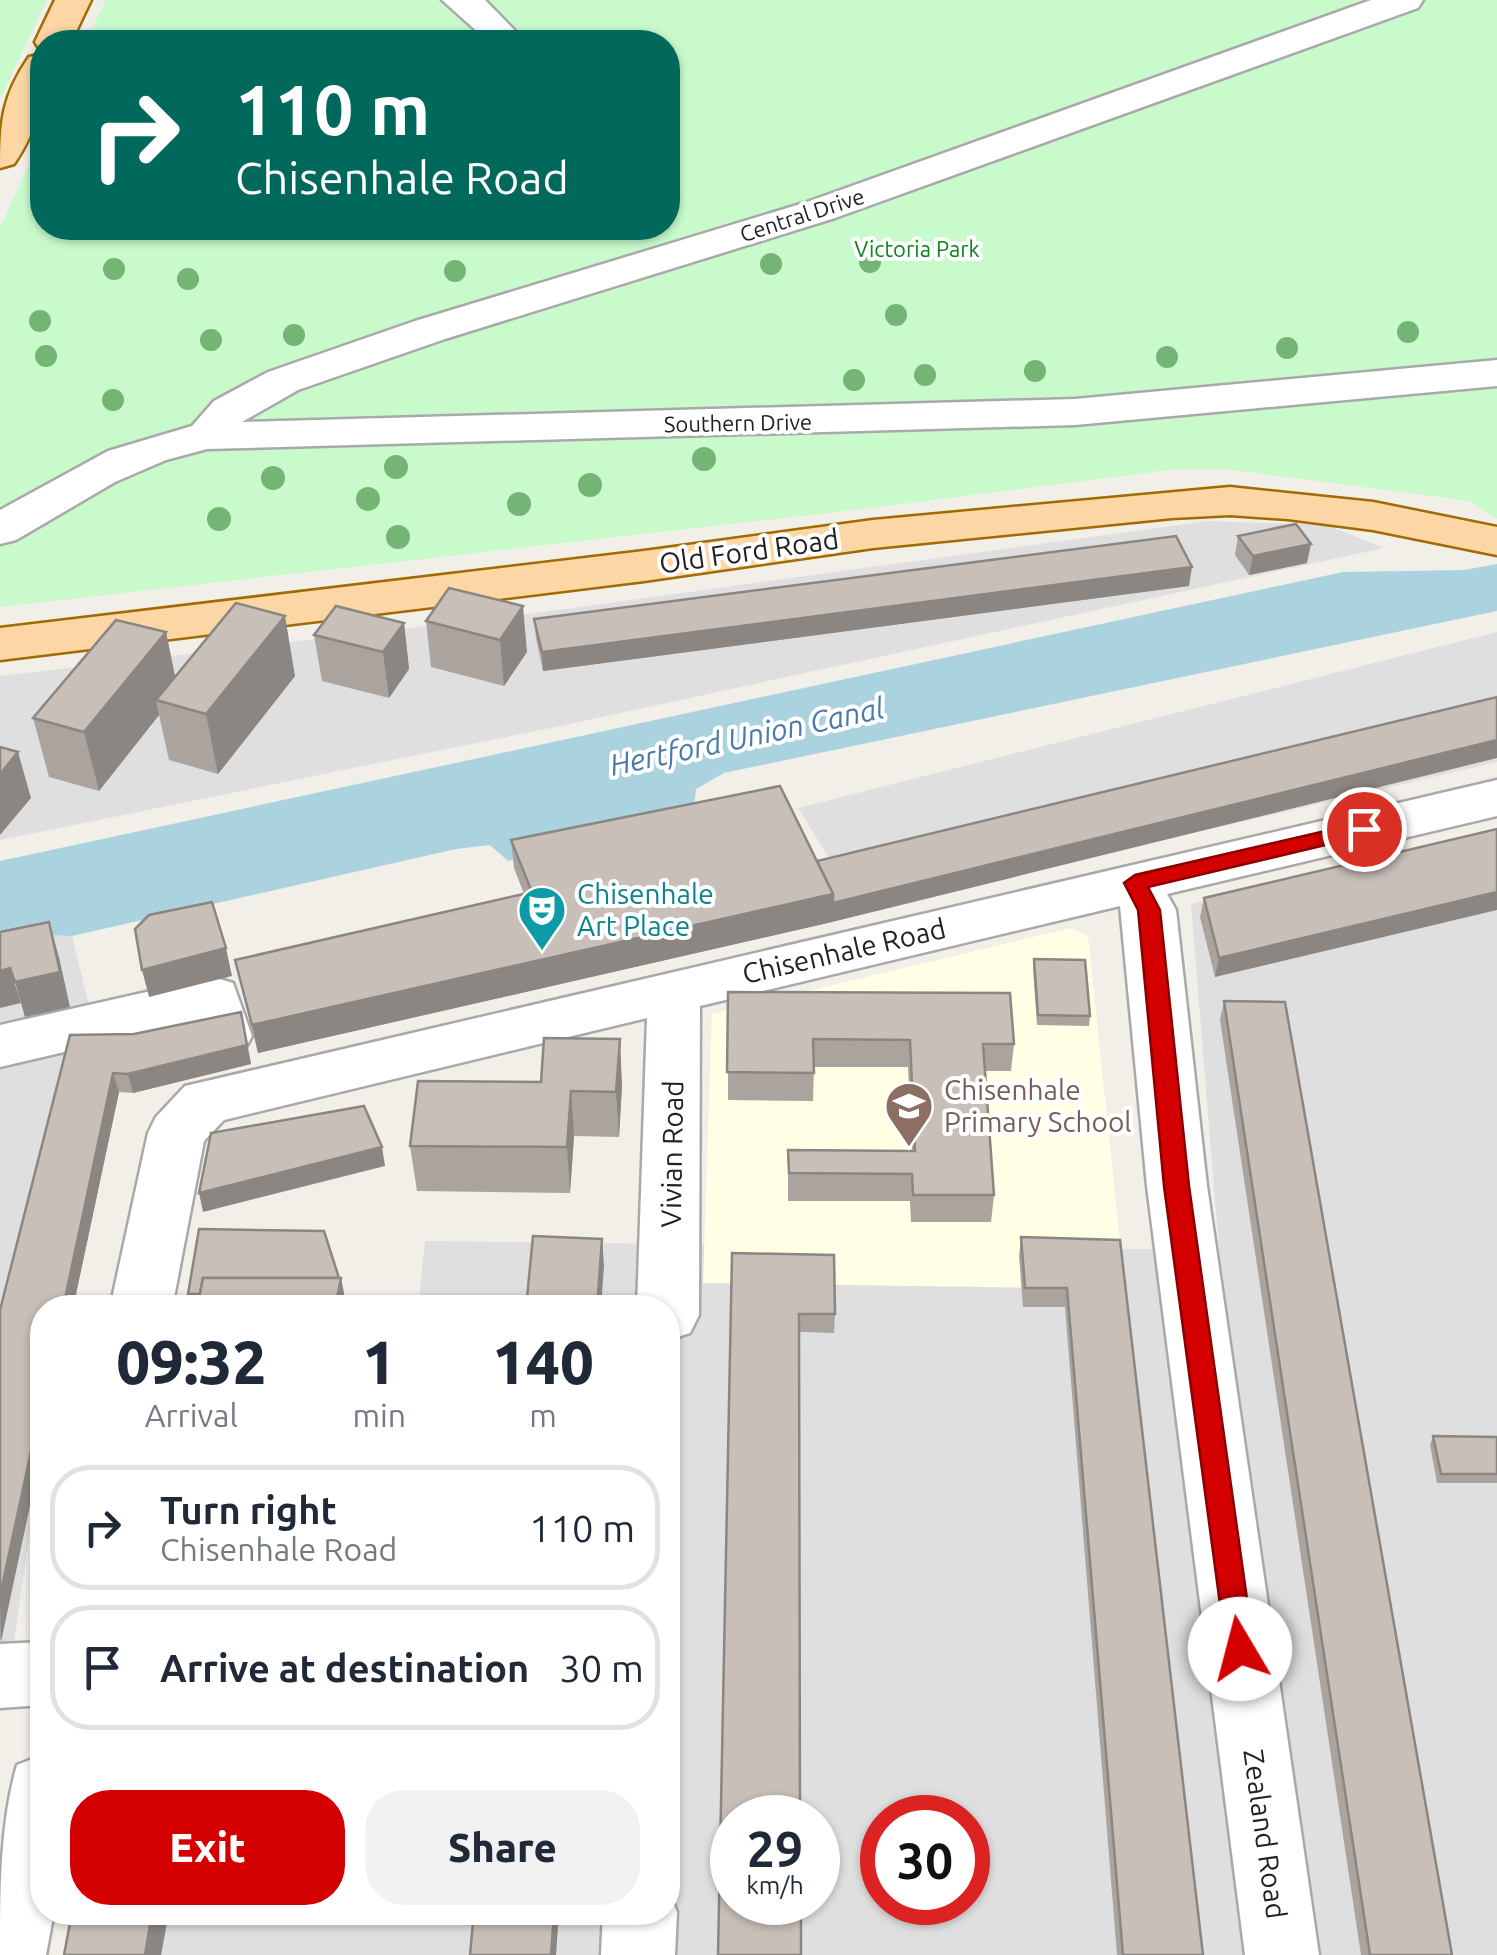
<!DOCTYPE html>
<html lang="en">
<head>
<meta charset="utf-8">
<style>
  body { margin:0; font-family:Ubuntu,sans-serif; background:#f2f2f3; color:#1f2937; height:100vh; display:flex; flex-direction:column; font-size:38px; white-space:nowrap }
  * { box-sizing:border-box; margin:0 }
  p { font-size:32px; color:#747a83 }
  .icon { flex:none; width:55px; height:55px; fill:none; stroke:currentColor; stroke-width:2; stroke-linecap:round; stroke-linejoin:round }
  .map { position:relative; flex:1; overflow:hidden }
  .panel { position:absolute; left:30px; top:1295px; width:650px; height:630px; display:flex; flex-direction:column; background:#fff; border-radius:40px; box-shadow:0 2px 8px #0004 }
  .panel>* { flex:none }
  .guide { position:absolute; left:30px; top:30px; width:650px; height:210px; border-radius:40px; box-shadow:0 2px 8px #0004; background:#00695c; color:#fff; overflow:hidden }
  .speed { position:absolute; left:710px; top:1795px; display:flex; gap:20px; font-size:50px; font-weight:700; text-align:center }
  .speed>* { display:grid; place-content:center; width:130px; height:130px; border-radius:50%; background:#fff; box-shadow:0 2px 8px #0004; line-height:1 }
  .speed small { font-size:25px; font-weight:400 }
  .speed .limit { border:15px solid #d22; background:#fff; color:#111 }
  .pin { position:absolute; display:grid; place-items:center; width:85px; height:85px; color:#fff; margin:-42px; border:5px solid #fff; border-radius:50%; box-shadow:0 2px 10px #0007 }
  .me { position:absolute; width:110px; margin:-55px; rotate:352deg; stroke-linejoin:round; filter:drop-shadow(0 0 8px #0008) }
  .turn { display:flex; align-items:center; gap:35px; height:210px; padding:0 40px; font-size:45px }
  .turn .icon { width:130px; height:130px; stroke-width:2.5 }
  .turn b { display:block; font-size:70px; line-height:85px }
  .eta { display:flex; justify-content:space-evenly; align-items:center; height:170px; text-align:center }
  .eta b { font-size:60px; font-weight:800; line-height:70px }
  .cta { display:flex; gap:20px; margin-top:auto; padding:20px 40px }
  .cta a { flex:1; height:115px; border-radius:40px; background:#d40000; color:#fff; font-size:40px; font-weight:800; line-height:115px; text-align:center }
  .cta a+a { background:#f2f2f3; color:#1f2937 }
  ul { padding:0; list-style:none }
  li { display:flex; align-items:center; gap:30px; height:125px; margin:0 20px 15px; padding:0 20px; border:5px solid #e0e1e3; border-radius:40px }
  li div { flex:1 }
  li b { display:block; font-size:38px }
  li em { font-style:normal }
  .map>svg:first-child { display:block }
  .residential { fill:#e0dfdf; fill-rule:evenodd }
  .education { fill:#ffffe5 }
  .park { fill:#c8facc }
  .water { fill:#aad3df }
  .lines { fill:none; stroke-linecap:round; stroke-linejoin:round }
  .minor-casing { stroke:#a9a9a9; stroke-width:5 }
  .major-casing { stroke:#a06b00; stroke-width:5 }
  .minor { fill:#fff; fill-rule:evenodd }
  .major { fill:#fcd6a4; fill-rule:evenodd }
  .tree { fill:#74b475 }
  .wall { fill:#aba49e }
  .shaded-wall { fill:#8b8681 }
  .building { fill:#c7bfb8; stroke:#8b8681; stroke-width:2.5 }
  .route { fill:#d40000; stroke:#8a0000; stroke-width:2.5 }
  .labels { text-anchor:middle; stroke-width:8; stroke-linejoin:round; paint-order:stroke }
  .far-street-label { font-size:22px; fill:#222; stroke:#fff }
  .far-park-label { font-size:22px; fill:#0c8416; stroke:#fff }
  .street-label { font-size:28px; fill:#222; stroke:#fff }
  .culture-label { font-size:28px; fill:#0d838f; stroke:#fff; text-anchor:start }
  .education-label { font-size:28px; fill:#785e54; stroke:#fff; text-anchor:start }
  .water-label { font-size:30px; font-style:italic; fill:#4a7aab; stroke:#fff }
</style>
</head>
<body>
<div class="map">
<svg width="1497" height="1955" viewBox="0 0 1497 1955">
  <rect width="100%" height="100%" fill="#f2efe9"/>
  <g class="residential">
    <polygon points="1208,521 1326,525 1384,548 560,726 0,840 0,676 521,615"/>
    <polygon points="1497,632 1497,762 862,911 798,808"/>
    <path d="M1497 834V1955H63L72 1913 668 1912V1308L418 1307 425 1241 1219 1250 1191 904ZM732 1818H818V1902H732ZM882 1818H968V1902H882Z"/>
    <polygon points="24,934 72,936 111,1095 42,1308 42,1447 14,1642 0,1642 0,939"/>
  </g>
  <polygon class="education" points="1071,928 1088,936 1125,1289 703,1283 712,1014"/>
  <g class="park">
    <polygon points="0,0 47,0 0,99"/>
    <polygon points="106,0 1497,0 1497,519 1470,501 1224,469 1178,469 863,509 0,607 0,228 42,136 42,228 668,228 668,42 86,42"/>
  </g>
  <polygon class="water" points="1497,564 1497,611 724,773 696,789 692,822 508,861 490,845 456,849 72,936 24,934 0,939 0,861 1343,572 1464,570"/>
  <g class="lines">
    <g class="minor-casing">
      <g id="minor">
        <polygon points="442,0 485,0 526,42 489,42"/>
        <polygon points="1371,0 1423,0 1418,8 835,218 445,339 298,390 242,422 1075,399 1497,360 1497,386 1075,425 207,449 166,460 115,482 16,540 0,544 0,510 108,451 192,426 214,401 268,372 415,321 807,202"/>
        <polygon points="1497,780 1497,816 1167,894 1176,910 1207,1186 1319,1955 1245,1955 1147,1186 1120,906 700,1006 699,1315 690,1333 668,1340 668,1308 637,1308 647,1018 224,1120 204,1141 172,1308 110,1308 148,1133 156,1117 185,1086"/>
        <polygon points="213,977 233,983 252,1036 244,1051 224,1057 204,1051 192,1022 0,1067 0,1025"/>
        <polygon points="42,1642 42,1705 0,1708 0,1644"/>
        <path d="M42 1755V1912H54L46 1955H0C0 1892 0 1824 17 1765Z"/>
        <polygon points="668,1890 677,1912 675,1955 601,1955 603,1912 668,1912"/>
      </g>
    </g>
    <g class="major-casing">
      <g id="major">
        <polygon points="55,0 91,0 71,42 42,42 40,50 35,42"/>
        <path d="M42 54C45 96 38 129 14 164L0 168C0 122 2 96 29 57Z"/>
        <polygon points="1230,487 1373,502 1497,527 1497,555 1373,530 1288,519 1230,515 1172,518 873,548 644,581 0,660 0,628 644,551 873,520"/>
      </g>
    </g>
    <use href="#minor" class="minor"/>
    <use href="#major" class="major"/>
  </g>
  <g class="tree">
    <circle cx="870" cy="262" r="11"/>
    <circle cx="771" cy="264" r="11"/>
    <circle cx="114" cy="269" r="11"/>
    <circle cx="455" cy="271" r="11"/>
    <circle cx="188" cy="279" r="11"/>
    <circle cx="896" cy="315" r="11"/>
    <circle cx="40" cy="321" r="11"/>
    <circle cx="1408" cy="332" r="11"/>
    <circle cx="294" cy="335" r="11"/>
    <circle cx="211" cy="340" r="11"/>
    <circle cx="1287" cy="348" r="11"/>
    <circle cx="46" cy="356" r="11"/>
    <circle cx="1167" cy="357" r="11"/>
    <circle cx="1035" cy="371" r="11"/>
    <circle cx="925" cy="375" r="11"/>
    <circle cx="854" cy="380" r="11"/>
    <circle cx="113" cy="400" r="11"/>
    <circle cx="704" cy="459" r="12"/>
    <circle cx="396" cy="467" r="12"/>
    <circle cx="273" cy="478" r="12"/>
    <circle cx="590" cy="485" r="12"/>
    <circle cx="368" cy="499" r="12"/>
    <circle cx="519" cy="504" r="12"/>
    <circle cx="219" cy="519" r="12"/>
    <circle cx="398" cy="537" r="12"/>
  </g>
  <g class="wall">
    <polygon points="1238,536 1307,563 1249,575 1235,555"/>
    <polygon points="1189,586 543,671 536,638 534,619"/>
    <polygon points="449,588 527,652 504,686 431,667 426,621"/>
    <polygon points="404,623 409,669 389,698 322,681 314,635"/>
    <polygon points="166,632 175,677 295,676 218,774 169,760 159,715 99,791 49,777 33,718"/>
    <polygon points="1497,829 1215,977 1200,917 1204,898"/>
    <polygon points="511,840 832,922 258,1053 235,960 524,894 514,868"/>
    <polygon points="1034,959 1090,1016 1089,1026 1037,1025 1033,969"/>
    <polygon points="728,992 1014,1044 1011,1071 985,1071 994,1195 991,1222 911,1222 910,1201 788,1201 788,1150 912,1151 908,1067 814,1067 813,1101 728,1100"/>
    <polygon points="1224,1001 1452,1955 1361,1955 1220,1020"/>
    <polygon points="241,1012 251,1064 133,1093 119,1092 73,1308 42,1308 42,1449 0,1642 0,1310 70,1035 134,1034"/>
    <polygon points="418,1081 622,1085 619,1137 574,1136 570,1193 417,1191 410,1146"/>
    <polygon points="199,1229 347,1308 191,1308 188,1294"/>
    <polygon points="1021,1237 1120,1240 1203,1955 1117,1955 1065,1307 1023,1307 1019,1256"/>
    <polygon points="732,1253 835,1314 834,1333 800,1332"/>
    <polygon points="1433,1436 1497,1437 1497,1483 1437,1483 1430,1445"/>
  </g>
  <g class="shaded-wall">
    <polygon points="1311,544 1307,563 1249,575 1253,556"/>
    <polygon points="1192,567 1189,586 543,671 542,652"/>
    <polygon points="523,606 527,652 504,686 500,640"/>
    <polygon points="285,616 295,676 218,774 206,714"/>
    <polygon points="404,623 409,669 389,698 383,652"/>
    <polygon points="166,632 178,691 156,700 159,715 99,791 84,732"/>
    <polygon points="1497,740 1497,758 832,922 258,1053 252,1025"/>
    <polygon points="18,752 31,798 0,835 0,774"/>
    <polygon points="1497,892 1497,910 1215,977 1219,958"/>
    <polygon points="49,922 59,957 70,1007 25,1017 15,982"/>
    <polygon points="226,948 232,976 149,997 142,970"/>
    <polygon points="10,968 21,1003 0,1008 0,971"/>
    <polygon points="241,1012 251,1064 133,1093 128,1074"/>
    <polygon points="620,1039 622,1085 619,1137 616,1092"/>
    <polygon points="113,1073 119,1092 73,1308 63,1308"/>
    <polygon points="571,1091 574,1136 570,1193 567,1147"/>
    <polygon points="382,1147 385,1166 203,1212 199,1193"/>
    <polygon points="602,1239 604,1266 601,1308 597,1308"/>
    <polygon points="341,1278 347,1308 335,1308"/>
    <polygon points="42,1400 42,1449 1,1642 0,1596"/>
    <polygon points="152,1912 169,1912 161,1955 145,1955"/>
    <polygon points="554,1912 559,1912 556,1955 551,1955"/>
  </g>
  <g class="building">
    <polygon points="1296,524 1311,544 1253,556 1238,536"/>
    <polygon points="1176,536 1192,567 542,652 534,619"/>
    <polygon points="449,588 523,606 500,640 426,621"/>
    <polygon points="236,603 285,616 206,714 156,700"/>
    <polygon points="336,606 404,623 383,652 314,635"/>
    <polygon points="116,620 166,632 84,732 33,718"/>
    <polygon points="1497,697 1497,740 833,903 833,894 817,861"/>
    <polygon points="0,747 18,752 0,774"/>
    <polygon points="780,786 833,894 252,1025 235,960 532,892 511,840"/>
    <polygon points="1497,829 1497,892 1219,958 1204,898"/>
    <polygon points="212,902 226,948 142,970 135,929 149,915"/>
    <polygon points="49,922 60,972 15,982 10,968 0,971 0,932"/>
    <polygon points="1034,959 1085,960 1090,1016 1038,1015"/>
    <polygon points="728,992 1010,993 1014,1044 983,1044 994,1195 913,1195 912,1174 789,1173 788,1150 915,1151 910,1040 813,1039 814,1073 727,1072"/>
    <polygon points="1224,1001 1285,1002 1452,1955 1370,1955"/>
    <polygon points="241,1012 247,1045 128,1074 113,1073 63,1308 42,1308 42,1400 0,1596 0,1310 70,1035 134,1034"/>
    <polygon points="544,1038 620,1039 616,1092 571,1091 567,1147 410,1146 418,1081 541,1082"/>
    <polygon points="364,1106 382,1147 199,1193 211,1133"/>
    <polygon points="199,1229 324,1231 339,1278 203,1278 200,1294 188,1294"/>
    <polygon points="533,1236 602,1239 597,1308 526,1308"/>
    <polygon points="1021,1237 1120,1240 1203,1955 1123,1955 1067,1288 1025,1288"/>
    <polygon points="732,1253 834,1255 835,1314 799,1314 800,1818 732,1818 732,1902 801,1902 801,1955 718,1955"/>
    <polygon points="203,1278 341,1278 335,1308 197,1308"/>
    <polygon points="1433,1436 1497,1437 1497,1474 1441,1474"/>
    <polygon points="72,1912 152,1912 145,1955 64,1955"/>
    <polygon points="474,1912 554,1912 551,1955 470,1955"/>
  </g>
  <polygon class="route" points="1364,822 1372,824 1375,829 1372,834 1148,887 1160,910 1189,1186 1254,1649 1250,1658 1240,1662 1230,1658 1226,1649 1164,1186 1138,910 1124,883 1135,875"/>
  <defs>
    <g id="theatre-pin" transform="scale(2.5)"><path d="M0 17L-7.5 6A9.5 9.5 0 1 1 7.5 6Z" fill="#0f9aa8" stroke="#fff"/><path d="M-5-5.5Q0-4 5-5.5V0Q5 5 0 6Q-5 5-5 0ZM-3.3-2.5H-1v1.5H-3.3ZM1-2.5H3.3v1.5H1ZM-2.8 1Q0 5.5 2.8 1Z" fill="#fff"/></g>
    <g id="school-pin" transform="scale(2.5)"><path d="M0 17L-7.5 6A9.5 9.5 0 1 1 7.5 6Z" fill="#8d6e63" stroke="#fff"/><path d="M0-5L7-2L0 1L-7-2ZM-4 1L0 2.5L4 1V4Q0 6-4 4Z" fill="#fff"/></g>
  </defs>
  <g fill-rule="evenodd">
    <use href="#theatre-pin" x="542" y="910"/>
    <use href="#school-pin" x="909" y="1106"/>
  </g>
  <g class="labels">
    <g class="far-street-label">
      <text transform="translate(802 215) rotate(-18)" y="8">Central Drive</text>
      <text transform="translate(738 423) rotate(-1)" y="8">Southern Drive</text>
    </g>
    <g class="far-park-label">
      <text x="917" y="257">Victoria Park</text>
    </g>
    <g class="street-label">
      <text transform="translate(749 551) rotate(-8)" y="10">Old Ford Road</text>
      <text transform="translate(844 951) rotate(-13)" y="10">Chisenhale Road</text>
      <text transform="translate(672 1154) rotate(-89)" y="10">Vivian Road</text>
      <text transform="translate(1265 1834) rotate(82)" y="10">Zealand Road</text>
    </g>
    <g class="culture-label">
      <text x="577" y="904">Chisenhale<tspan x="577" dy="32">Art Place</tspan></text>
    </g>
    <g class="education-label">
      <text x="944" y="1100">Chisenhale<tspan x="944" dy="32">Primary School</tspan></text>
    </g>
    <g class="water-label">
      <text transform="translate(747 737) rotate(-12)" y="10">Hertford Union Canal</text>
    </g>
  </g>
</svg>
<div class="speed"><div>29<small>km/h</small></div><div class="limit">30</div></div>
<div class="pin" style="left:1364px;top:829px;background:#d93025"><svg class="icon" aria-label="arrive" viewBox="0 0 24 24"><path d="M6 21V4h12l-3 4 3 4H6"/></svg></div>
<svg class="me" style="left:1240px;top:1649px" viewBox="-20 -20 40 40"><circle r="19" fill="#fff"/><path d="M0-13L10 11 0 6-10 11z" fill="#d40000"/></svg>
<div class="guide">
<div class="turn"><svg class="icon" aria-label="right" viewBox="0 0 24 24"><path d="M7 20v-9h11M14 6l5 5-5 5"/></svg><div><b>110 m</b>Chisenhale Road</div></div>
</div>
<section class="panel">
<div class="eta">
<div><b>09:32</b><p>Arrival</p></div>
<div><b>1</b><p>min</p></div>
<div><b>140</b><p>m</p></div>
</div>
<ul>
<li><svg class="icon" aria-label="right" viewBox="0 0 24 24"><path d="M7 20v-9h11M14 6l5 5-5 5"/></svg><div><b>Turn right</b><p>Chisenhale Road</p></div><em>110 m</em></li>
<li><svg class="icon" aria-label="arrive" viewBox="0 0 24 24"><path d="M6 21V4h12l-3 4 3 4H6"/></svg><div><b>Arrive at destination</b></div><em>30 m</em></li>
</ul>
<div class="cta"><a>Exit</a><a>Share</a></div>
</section>
</div>
</body>
</html>
